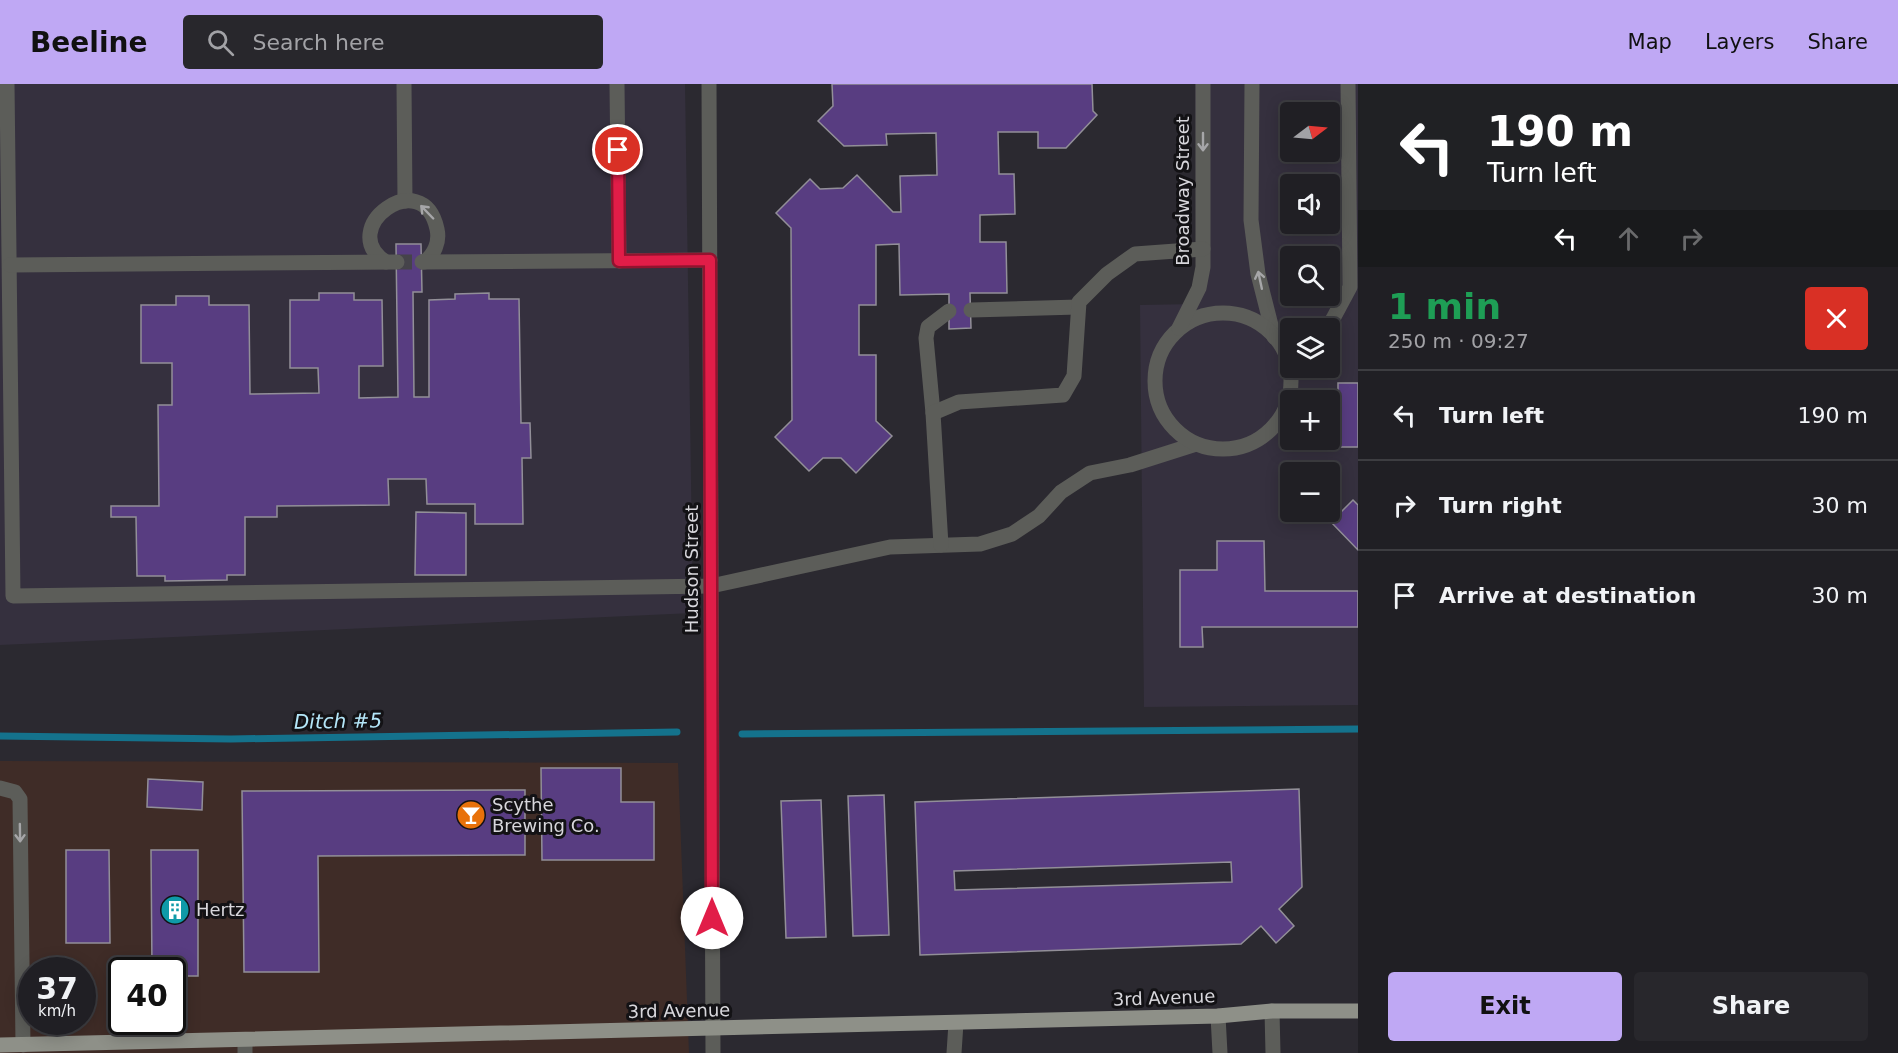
<!DOCTYPE html>
<html lang="en">
<head>
<meta charset="utf-8">
<style>
  body { margin:0; font-family:"DejaVu Sans",sans-serif; background:#28272c; color:#f1f3f6; height:100vh; display:flex; flex-direction:column; font-size:22px; white-space:nowrap }
  * { box-sizing:border-box; margin:0 }
  p { font-size:20px; color:#a2a2a6 }
  .icon { flex:none; width:33px; height:33px; fill:none; stroke:currentColor; stroke-width:2; stroke-linecap:round; stroke-linejoin:round }
  .map { position:relative; flex:1; overflow:hidden }
  .drawer { display:flex; flex-direction:column; background:#201f24; width:540px }
  .drawer>* { flex:none }
  .hud { background:#202124; color:#fff; overflow:hidden }
  .needle { width:39px; rotate:74deg }
  .fabs { position:absolute; left:1280px; top:18px; display:grid; gap:12px }
  .fabs a { display:grid; place-items:center; width:60px; height:60px; border-radius:6px; background:#201f24; box-shadow:0 3px 15px #0003,0 0 0 2px #3d3d41; font-size:30px }
  .speed { position:absolute; left:18px; top:873px; display:flex; gap:12px; font-size:30px; font-weight:700; text-align:center }
  .speed>* { display:grid; place-content:center; width:78px; height:78px; border-radius:50%; background:#201f24; box-shadow:0 3px 15px #0003,0 0 0 2px #3d3d41; line-height:1 }
  .speed small { font-size:15px; font-weight:400 }
  .speed .limit { border:3px solid #111; border-radius:9px; background:#fff; color:#111 }
  .pin { position:absolute; display:grid; place-items:center; width:51px; height:51px; color:#fff; margin:-26px; border:3px solid #fff; border-radius:50%; box-shadow:0 2px 6px #0007 }
  .me { position:absolute; width:66px; margin:-33px; rotate:0deg; stroke-linejoin:round; filter:drop-shadow(0 0 4px #0008) }
  .turn { display:flex; align-items:center; gap:21px; height:126px; padding:0 30px; font-size:27px }
  .turn .icon { width:78px; height:78px; stroke-width:2.5 }
  .turn b { display:block; font-size:42px; line-height:51px }
  .lanes { display:flex; align-items:center; height:57px; padding:0 30px; background:#0003; justify-content:center; gap:30px; direction:ltr }
  .lanes .off { opacity:.35 }
  .round { display:grid; place-items:center; flex:none; width:63px; height:63px; border-radius:6px; background:#28272c }
  .overview { display:flex; align-items:center; justify-content:space-between; height:102px; padding:0 30px }
  h1 { font-size:36px; font-weight:800; line-height:45px; color:#1e9e55 }
  .cta { display:flex; gap:12px; margin-top:auto; padding:12px 30px }
  .cta a { flex:1; height:69px; border-radius:6px; background:#bfa8f4; color:#111; font-size:24px; font-weight:800; line-height:69px; text-align:center }
  .cta a+a { background:#28272c; color:#f1f3f6 }
  ul { padding:0; list-style:none }
  li { display:flex; align-items:center; gap:18px; height:90px; padding:0 30px; border-top:2px solid #3d3d41 }
  li div { flex:1 }
  li b { display:block; font-size:22px }
  li em { font-style:normal }
  header { display:flex; align-items:center; gap:36px; box-sizing:border-box; height:84px; padding:0 30px; background:#bfa8f4; color:#111 }
  header strong { font-size:28px }
  nav { display:flex; gap:33px; margin-inline-start:auto; font-size:21px }
  .search { width:420px; height:54px; background:#28272c; display:flex; align-items:center; gap:15px; box-sizing:border-box; padding:0 21px; border-radius:6px; color:#a2a2a6; font-size:22px }
  main { display:flex; flex:1; min-height:0 }
  .map>svg:first-child { display:block }
  .industrial { fill:#3f2c27; fill-rule:evenodd }
  .built { fill:#35303e; fill-rule:evenodd }
  .lines { fill:none; stroke-linecap:round; stroke-linejoin:round }
  .stream { stroke:#14728c; stroke-width:7 }
  .building { fill:#583d81; stroke:#928f98; stroke-width:1.5; fill-rule:evenodd }
  .minor-tunnel { stroke:#45434a; stroke-width:15; stroke-dasharray:15 8; stroke-linecap:butt }
  .minor { stroke:#5c5d59; stroke-width:15 }
  .major { stroke:#8e9088; stroke-width:15 }
  .oneway { stroke:#a6a6a8 }
  .route-casing { stroke:#92132f; stroke-width:15 }
  .route { stroke:#e11d48; stroke-width:10 }
  .labels { text-anchor:middle; stroke-width:6; stroke-linejoin:round; paint-order:stroke }
  .street-label { font-size:18px; fill:#d8d7dc; stroke:#131215 }
  .poi-label { font-size:18px; fill:#d8d7dc; stroke:#131215; text-anchor:start }
  .water-label { font-size:20px; font-style:italic; fill:#b4e6f8; stroke:#131215 }
</style>
</head>
<body>
<header>
<strong>Beeline</strong>
<div class="search"><svg class="icon" aria-label="search" viewBox="0 0 24 24"><circle cx="10" cy="10" r="6"/><path d="M15 15l6 6"/></svg>Search here</div>
<nav><a>Map</a><a>Layers</a><a>Share</a></nav>
</header>
<main>
<div class="map">
<svg width="1358" height="969" viewBox="0 0 1358 969">
  <rect width="100%" height="100%" fill="#2b2930"/>
  <path class="industrial" d="M0 677 678 679 689 969H0ZM32 886H82V938H32ZM122 886H172V938H122Z"/>
  <g class="built">
    <polygon points="0,0 685,0 693,529 0,561"/>
    <path d="M1195 0H1358V621L1144 623 1140 221 1196 220ZM1290 28H1329V68H1290ZM1290 100H1329V140H1290ZM1290 172H1329V212H1290ZM1290 244H1329V284H1290ZM1290 316H1329V356H1290ZM1290 388H1329V428H1290Z"/>
  </g>
  <g class="lines">
    <g class="stream">
      <polyline points="742,650 1358,645"/>
      <polyline points="0,652 231,655 677,648"/>
    </g>
  </g>
  <g class="building">
    <polygon points="832,0 1092,0 1093,27 1097,31 1066,64 1038,64 1038,48 998,48 999,90 1014,90 1015,130 980,131 980,158 1006,158 1007,209 970,209 971,244 949,245 949,210 900,211 899,160 876,161 876,221 859,221 859,271 876,271 876,337 892,352 856,389 841,374 823,374 809,387 775,353 792,336 791,144 776,129 810,95 820,105 843,104 857,91 893,128 901,128 900,92 937,91 936,49 886,50 887,61 844,62 818,37 833,22"/>
    <polygon points="396,160 421,160 422,208 413,208 414,313 429,313 429,216 455,215 455,210 489,209 489,215 519,215 521,339 530,339 531,374 522,374 523,440 475,440 475,420 427,420 426,395 388,395 389,421 277,422 277,433 245,433 245,491 227,491 227,496 165,497 165,492 137,492 136,433 111,433 111,422 159,422 158,321 172,321 172,279 141,279 141,221 176,221 176,212 209,212 209,221 249,221 250,310 319,309 318,284 290,284 290,216 319,216 319,209 354,209 354,216 382,216 383,282 359,282 359,314 398,313"/>
    <rect x="1338" y="299" width="20" height="64"/>
    <polygon points="1353,416 1358,421 1358,466 1331,438"/>
    <polygon points="416,428 466,429 466,491 415,491"/>
    <polygon points="1217,457 1264,457 1265,507 1358,507 1358,543 1202,543 1203,563 1180,563 1180,486 1217,486"/>
    <polygon points="541,684 621,684 621,718 654,718 654,776 542,776"/>
    <polygon points="148,695 203,698 202,726 147,723"/>
    <path d="M1299 705 1302 803 1279 825 1294 842 1276 859 1261 842 1241 860 920 871 915 718ZM1231 778 1232 798 955 806 954 787Z"/>
    <polygon points="525,706 525,771 318,772 319,888 244,888 242,707"/>
    <polygon points="884,711 889,851 853,852 848,712"/>
    <polygon points="821,716 826,853 786,854 781,717"/>
    <polygon points="66,766 109,766 110,859 66,859"/>
    <polygon points="151,766 198,766 198,892 172,892 172,886 152,886"/>
  </g>
  <g class="lines">
    <polyline class="minor-tunnel" points="397,178 422,178"/>
    <g class="minor">
      <polyline points="7,0 13,512 711,502 890,463 980,460 1012,450 1039,432 1061,408 1090,389 1130,381 1196,360"/>
      <polyline points="404,0 405,117"/>
      <polyline points="617,0 619,177"/>
      <polyline points="709,0 713,969"/>
      <polyline points="1252,0 1251,136 1258,190 1274,253"/>
      <path d="M386 178C334 145 423 79 437 145 440 158 434 171 424 178"/>
      <polyline points="422,178 710,176"/>
      <polyline points="10,181 397,178"/>
      <polyline points="971,226 1078,223"/>
      <circle cx="1223" cy="297" r="68"/>
      <polyline points="1179,244 1199,204 1203,183 1203,0"/>
      <polyline points="1328,244 1350,203 1348,0"/>
      <polyline points="933,329 926,254 928,243 949,227"/>
      <polyline points="941,461 933,329 959,318 1063,311 1074,292 1079,218 1107,190 1135,170 1203,165"/>
      <polyline points="0,704 15,708 20,715 23,961"/>
      <polyline points="1272,927 1273,969"/>
      <polyline points="1218,932 1220,969"/>
      <polyline points="245,957 245,969"/>
      <polyline points="954,969 956,939"/>
    </g>
    <polyline class="major" points="0,961 1218,932 1272,927 1358,927"/>
  </g>
  <defs><path id="oneway-shaft" d="M-6 0H5M1.5-3L5.5 0L1.5 3" fill="none" stroke-width="1.6" stroke-linecap="round" stroke-linejoin="round" transform="scale(1.5)"/></defs>
  <g class="oneway">
    <use href="#oneway-shaft" transform="translate(1203 58) rotate(90)"/>
    <use href="#oneway-shaft" transform="translate(427 128) rotate(-134)"/>
    <use href="#oneway-shaft" transform="translate(1260 196) rotate(-102)"/>
    <use href="#oneway-shaft" transform="translate(20 749) rotate(89)"/>
  </g>
  <g class="lines">
    <g class="route-casing">
      <polyline id="route" points="618,66 619,177 710,176 712,834"/>
    </g>
    <use href="#route" class="route"/>
  </g>
  <defs>
    <g id="bar-disc" transform="scale(1.5)"><circle r="9.5" fill="#e8710a" stroke="#131215"/><path d="M-6-5H6L.8 .8V4.5H3.5V6h-7V4.5H-.8V.8Z" fill="#fff"/></g>
    <g id="building-disc" transform="scale(1.5)"><circle r="9.5" fill="#0f9aa8" stroke="#131215"/><path d="M-4-6H4V6H1V3H-1V6H-4ZM-2.5-4.3h1.7v1.8h-1.7ZM.8-4.3h1.7v1.8H.8ZM-2.5-1h1.7V.8h-1.7ZM.8-1h1.7V.8H.8Z" fill="#fff"/></g>
  </defs>
  <g fill-rule="evenodd">
    <use href="#bar-disc" x="471" y="731"/>
    <use href="#building-disc" x="175" y="826"/>
  </g>
  <g class="labels">
    <g class="street-label">
      <text transform="translate(1183 107) rotate(-90)" y="6">Broadway Street</text>
      <text transform="translate(692 485) rotate(-90)" y="6">Hudson Street</text>
      <text transform="translate(1164 914) rotate(-2)" y="6">3rd Avenue</text>
      <text transform="translate(679 927) rotate(-1)" y="6">3rd Avenue</text>
    </g>
    <g class="poi-label">
      <text x="492" y="727">Scythe<tspan x="492" dy="21">Brewing Co.</tspan></text>
      <text x="196" y="832">Hertz</text>
    </g>
    <g class="water-label">
      <text transform="translate(338 637) rotate(-1)" y="7">Ditch #5</text>
    </g>
  </g>
</svg>
<div class="fabs">
<a><svg class="needle" viewBox="-14 -14 28 28"><path d="M0-13l5 13h-10z" fill="#e53935"/><path d="M0 13l5-13h-10z" fill="#a2a2a6"/></svg></a>
<a><svg class="icon" aria-label="sound" viewBox="0 0 24 24"><path d="M4 9h4l5-4v14l-5-4H4zM17 9q2 3 0 6"/></svg></a>
<a><svg class="icon" aria-label="search" viewBox="0 0 24 24"><circle cx="10" cy="10" r="6"/><path d="M15 15l6 6"/></svg></a>
<a><svg class="icon" aria-label="layers" viewBox="0 0 24 24"><path d="M12 4l9 5-9 5-9-5zM3 14l9 5 9-5"/></svg></a>
<a>+</a>
<a>−</a>
</div>
<div class="speed"><div>37<small>km/h</small></div><div class="limit">40</div></div>
<div class="pin" style="left:618px;top:66px;background:#d93025"><svg class="icon" aria-label="arrive" viewBox="0 0 24 24"><path d="M6 21V4h12l-3 4 3 4H6"/></svg></div>
<svg class="me" style="left:712px;top:834px" viewBox="-20 -20 40 40"><circle r="19" fill="#fff"/><path d="M0-13L10 11 0 6-10 11z" fill="#e11d48"/></svg>
</div>
<section class="drawer">
<div class="hud">
<div class="turn"><svg class="icon" aria-label="left" viewBox="0 0 24 24"><path d="M17 20v-9H6M10 6l-5 5 5 5"/></svg><div><b>190 m</b>Turn left</div></div>
<div class="lanes"><svg class="icon" aria-label="left" viewBox="0 0 24 24"><path d="M17 20v-9H6M10 6l-5 5 5 5"/></svg><svg class="icon off" aria-label="ahead" viewBox="0 0 24 24"><path d="M12 20V5M6 11l6-6 6 6"/></svg><svg class="icon off" aria-label="right" viewBox="0 0 24 24"><path d="M7 20v-9h11M14 6l5 5-5 5"/></svg></div>
</div>
<div class="overview"><div><h1>1 min</h1><p>250 m · 09:27</p></div><a class="round" style="background:#d93025;color:#fff"><svg class="icon" aria-label="close" viewBox="0 0 24 24"><path d="M6 6l12 12M18 6L6 18"/></svg></a></div>
<ul>
<li><svg class="icon" aria-label="left" viewBox="0 0 24 24"><path d="M17 20v-9H6M10 6l-5 5 5 5"/></svg><div><b>Turn left</b></div><em>190 m</em></li>
<li><svg class="icon" aria-label="right" viewBox="0 0 24 24"><path d="M7 20v-9h11M14 6l5 5-5 5"/></svg><div><b>Turn right</b></div><em>30 m</em></li>
<li><svg class="icon" aria-label="arrive" viewBox="0 0 24 24"><path d="M6 21V4h12l-3 4 3 4H6"/></svg><div><b>Arrive at destination</b></div><em>30 m</em></li>
</ul>
<div class="cta"><a>Exit</a><a>Share</a></div>
</section>
</main>
</body>
</html>
